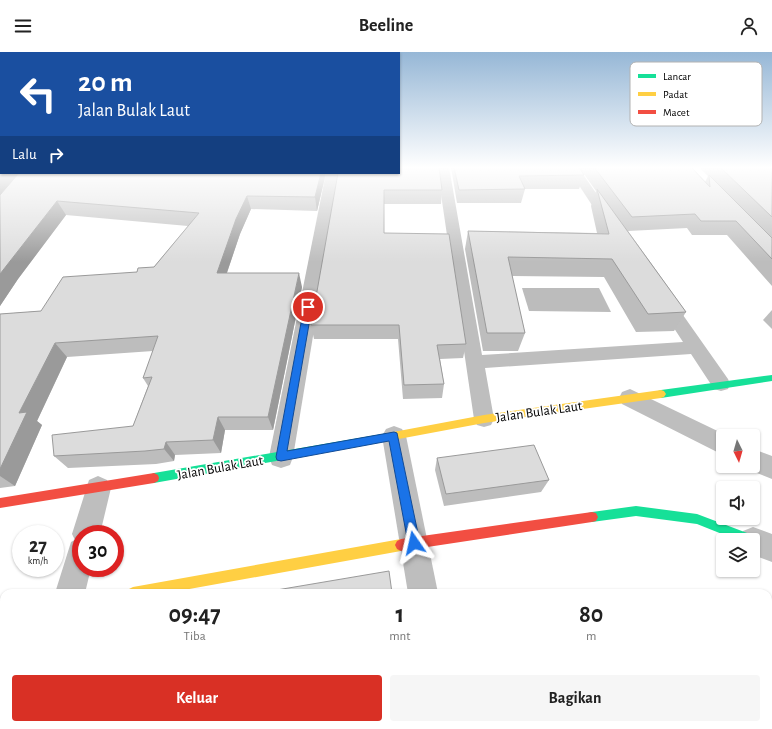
<!DOCTYPE html>
<html lang="id">
<head>
<meta charset="utf-8">
<style>
  body { margin:0; font-family:"Alegreya Sans",sans-serif; background:#f6f6f6; color:#222; height:100vh; display:flex; flex-direction:column; font-size:15px; white-space:nowrap }
  * { box-sizing:border-box; margin:0 }
  p { font-size:13px; color:#767676 }
  .icon { flex:none; width:22px; height:22px; fill:none; stroke:currentColor; stroke-width:2; stroke-linecap:round; stroke-linejoin:round }
  .map { position:relative; flex:1; overflow:hidden }
  .side { position:absolute; left:0px; top:537px; width:772px; height:140px; display:flex; flex-direction:column; background:#fff; border-radius:12px 12px 0 0; box-shadow:0 1px 3px #0004 }
  .side>* { flex:none }
  .hud { position:absolute; left:0px; top:0px; width:400px; height:122px; box-shadow:0 1px 3px #0004; background:#1a4fa0; color:#fff; overflow:hidden }
  .needle { width:26px; rotate:175deg }
  .buttons { position:absolute; left:716px; top:377px; display:grid; gap:8px }
  .buttons a { display:grid; place-items:center; width:44px; height:44px; border-radius:4px; background:#fff; box-shadow:0 1px 3px #0004; font-size:20px }
  .speed { position:absolute; left:12px; top:473px; display:flex; gap:8px; font-size:20px; font-weight:700; text-align:center }
  .speed>* { display:grid; place-content:center; width:52px; height:52px; border-radius:50%; background:#fff; box-shadow:0 1px 3px #0004; line-height:1 }
  .speed small { font-size:10px; font-weight:400 }
  .speed .limit { border:6px solid #d22; background:#fff; color:#111 }
  .pin { position:absolute; display:grid; place-items:center; width:34px; height:34px; color:#fff; margin:-17px; border:2px solid #fff; border-radius:50%; box-shadow:0 1px 4px #0007 }
  .me { position:absolute; width:44px; margin:-22px; rotate:349deg; stroke-linejoin:round; filter:drop-shadow(0 0 3px #0008) }
  .turn { display:flex; align-items:center; gap:14px; height:84px; padding:0 12px; font-size:18px }
  .turn .icon { width:52px; height:52px; stroke-width:2.5 }
  .turn b { display:block; font-size:28px; line-height:34px }
  .then { display:flex; align-items:center; height:38px; padding:0 12px; background:#0003; gap:8px; font-size:15px }
  .eta { display:flex; justify-content:space-evenly; align-items:center; height:68px; text-align:center }
  .eta b { font-size:24px; font-weight:700; line-height:28px }
  .cta { display:flex; gap:8px; margin-top:auto; padding:8px 12px }
  .cta a { flex:1; height:46px; border-radius:4px; background:#d93025; color:#fff; font-size:16px; font-weight:700; line-height:46px; text-align:center }
  .cta a+a { background:#f6f6f6; color:#222 }
  header { display:flex; justify-content:space-between; align-items:center; height:52px; padding:0 12px; background:#fff; font-size:18px; font-weight:700 }
  .map>svg:first-child { display:block }
  .water { fill:#bcbcbc }
  .lines { fill:none; stroke-linecap:round; stroke-linejoin:round }
  .lane { fill:#bebebe; fill-rule:evenodd }
  .street { fill:#bebebe; fill-rule:evenodd }
  .fast { fill:#16e098; fill-rule:evenodd }
  .slow { fill:#ffcf43; fill-rule:evenodd }
  .jam { fill:#f24e42; fill-rule:evenodd }
  .wall { fill:#bdbdbd }
  .shaded-wall { fill:#9a9a9a }
  .building { fill:#dcdcdc; stroke:#9a9a9a }
  .route { fill:#1a73e8; stroke:#114b97 }
  .labels { text-anchor:middle; stroke-width:3.5; stroke-linejoin:round; paint-order:stroke }
  .street-label { font-size:14px; fill:#000; stroke:#fff }
  .key { fill:#fff; stroke:#b2b2b2; stroke-width:1 }
  .key-label { font-size:11px; fill:#000 }
</style>
</head>
<body>
<header><svg class="icon" aria-label="menu" viewBox="0 0 24 24"><path d="M4 6h16M4 12h16M4 18h16"/></svg>Beeline<svg class="icon" aria-label="person" viewBox="0 0 24 24"><circle cx="12" cy="8" r="4"/><path d="M4 21q1-7 8-7t8 7"/></svg></header>
<div class="map">
<svg width="772" height="677" viewBox="0 0 772 677">
  <rect width="100%" height="100%" fill="#fff"/>
  <polygon class="water" points="522,236 599,236 611,260 529,259"/>
  <g class="lines">
    <g class="lane">
      <polygon points="437,115 449,115 482,303 683,290 657,250 659,246 665,245 671,246 728,327 730,332 728,337 721,339 714,337 691,302 485,316 494,367 491,373 484,375 477,373 474,367"/>
      <polygon points="567,115 578,115 614,167 613,170 603,170"/>
    </g>
    <g class="street">
      <polygon points="326,121 340,121 293,405 290,413 281,416 272,413 269,405"/>
      <polygon points="630,337 728,384 723,384 723,403 622,352 619,346 622,340"/>
      <polygon points="394,374 402,377 406,384 438,541 408,541 382,384 386,377"/>
      <polygon points="753,397 772,404 772,427 744,416 743,414 753,414"/>
      <polygon points="98,424 107,428 111,436 100,482 81,482 81,516 91,516 85,541 55,541 71,490 75,488 72,482 89,428"/>
      <polygon points="753,475 772,482 772,510 753,503 753,488 739,488 743,479"/>
      <rect x="0" y="548" width="4" height="32"/>
      <polygon points="18,673 54,673 53,677 17,677"/>
      <polygon points="427,673 463,673 464,677 428,677"/>
    </g>
    <g class="fast">
      <polygon points="772,323 772,329 661,346 658,345 656,342 658,339 661,338"/>
      <polygon points="388,381 391,382 393,385 391,388 388,389 154,431 150,429 149,426 150,423 154,421"/>
      <polygon points="636,454 697,462 755,484 757,488 755,492 753,493 753,488 737,488 697,472 636,464 592,470 588,469 586,465 588,461 592,460"/>
    </g>
    <g class="slow">
      <polygon points="661,338 664,339 666,342 664,345 661,346 484,371 388,389 385,388 383,385 385,382 388,381 484,363"/>
      <polygon points="401,487 405,489 407,493 405,497 401,499 167,541 127,541 129,537 133,535"/>
    </g>
    <g class="jam">
      <polygon points="154,421 158,423 159,426 158,429 154,431 0,456 0,446"/>
      <polygon points="592,460 596,461 598,465 596,469 592,470 401,499 397,497 395,493 397,489 401,487"/>
    </g>
  </g>
  <g class="wall">
    <polygon points="0,115 1,121 326,121 317,159 251,157 240,182 227,221 302,235 273,378 225,378 221,401 175,403 174,409 156,412 68,416 54,404 133,374 148,334 143,326 153,299 67,305 37,369 42,373 15,434 0,436 0,262 41,259 137,220 154,215 188,174 66,163 18,227 0,254"/>
    <polygon points="451,115 579,115 584,123 579,137 525,137 521,151 457,151"/>
    <polygon points="579,115 691,115 705,130 708,124 701,117 701,115 772,115 772,234 727,183 692,183 687,176 628,179 686,260 674,279 636,280 604,225 512,224 525,281 518,299 483,299 465,197 468,179 597,181 591,154 596,139"/>
    <polygon points="338,121 442,138 441,152 384,152 384,181 466,292 463,306 440,307 444,332 442,346 403,347 398,287 314,287 311,273"/>
    <polygon points="772,258 772,277 763,268"/>
    <polygon points="437,406 549,428 541,440 444,454 435,418"/>
  </g>
  <g class="shaded-wall">
    <polygon points="1,121 21,121 0,147 0,122"/>
    <polygon points="321,121 326,121 317,159 315,145"/>
    <polygon points="247,144 251,157 240,182 222,235 217,221 236,167"/>
    <polygon points="57,149 66,163 18,227 0,254 0,222"/>
    <polygon points="299,221 302,235 273,378 268,365"/>
    <polygon points="55,291 67,305 37,369 42,373 15,434 0,424 0,417 19,361"/>
    <polygon points="218,365 225,378 221,401 213,388"/>
    <polygon points="166,390 175,403 174,409 164,397"/>
    <polygon points="4,615 4,673 16,673 16,677 0,677 0,627"/>
  </g>
  <g class="building">
    <polygon points="0,115 1,115 1,121 0,122"/>
    <polygon points="399,115 439,115 442,138 384,138 384,181 449,182 466,292 437,293 444,332 404,333 399,273 311,273 338,121 399,121"/>
    <polygon points="454,115 579,115 584,123 519,124 525,137 459,138"/>
    <polygon points="594,115 691,115 710,135 709,123 772,186 772,207 736,169 701,169 695,162 632,165"/>
    <polygon points="720,115 772,115 772,165"/>
    <polygon points="19,121 321,121 315,145 247,144 236,167 217,221 299,221 268,365 218,365 213,388 166,390 164,397 145,399 54,404 52,383 133,374 152,325 143,326 158,284 55,291 19,361 27,360 0,417 0,262 41,259 63,225 137,220 138,216 154,215 199,161 57,149 0,222 0,143"/>
    <polygon points="597,137 686,260 648,262 612,207 508,205 525,281 487,281 468,179 609,182"/>
    <polygon points="534,393 549,428 446,442 437,406"/>
    <polygon points="389,519 392,541 259,541"/>
    <polygon points="0,590 4,590 4,615 0,627"/>
    <polygon points="38,673 412,673 413,677 37,677"/>
  </g>
  <linearGradient id="sky" x2="0" y2="1"><stop stop-color="#96b7d6"/><stop offset="0.55" stop-color="#fff"/><stop offset="1" stop-color="#fff" stop-opacity="0"/></linearGradient>
  <rect width="772" height="210" fill="url(#sky)"/>
  <polygon class="route" points="308,253 312,255 287,399 394,380 397,381 420,491 418,496 414,497 410,496 408,491 389,389 281,409 277,408 276,405 304,255"/>
  <g class="labels">
    <g class="street-label">
      <text transform="translate(539 359) rotate(-8)" y="5">Jalan Bulak Laut</text>
      <text transform="translate(220 415) rotate(-10)" y="5">Jalan Bulak Laut</text>
    </g>
  </g>
  <rect x="630" y="10" width="132" height="64" rx="6" class="key"/>
  <rect x="638" y="22" width="18" height="4" fill="#16e098"/>
  <rect x="638" y="40" width="18" height="4" fill="#ffcf43"/>
  <rect x="638" y="58" width="18" height="4" fill="#f24e42"/>
  <g class="key-label">
    <text x="663" y="28">Lancar</text>
    <text x="663" y="46">Padat</text>
    <text x="663" y="64">Macet</text>
  </g>
</svg>
<div class="buttons">
<a><svg class="needle" viewBox="-14 -14 28 28"><path d="M0-13l5 13h-10z" fill="#e53935"/><path d="M0 13l5-13h-10z" fill="#767676"/></svg></a>
<a><svg class="icon" aria-label="sound" viewBox="0 0 24 24"><path d="M4 9h4l5-4v14l-5-4H4zM17 9q2 3 0 6"/></svg></a>
<a><svg class="icon" aria-label="layers" viewBox="0 0 24 24"><path d="M12 4l9 5-9 5-9-5zM3 14l9 5 9-5"/></svg></a>
</div>
<div class="speed"><div>27<small>km/h</small></div><div class="limit">30</div></div>
<div class="pin" style="left:308px;top:255px;background:#d93025"><svg class="icon" aria-label="arrive" viewBox="0 0 24 24"><path d="M6 21V4h12l-3 4 3 4H6"/></svg></div>
<svg class="me" style="left:414px;top:491px" viewBox="-20 -20 40 40"><path d="M0-17L14 15 0 8-14 15z" fill="#1a73e8" stroke="#fff" stroke-width="4"/></svg>
<div class="hud">
<div class="turn"><svg class="icon" aria-label="left" viewBox="0 0 24 24"><path d="M17 20v-9H6M10 6l-5 5 5 5"/></svg><div><b>20 m</b>Jalan Bulak Laut</div></div>
<div class="then">Lalu<svg class="icon" aria-label="right" viewBox="0 0 24 24"><path d="M7 20v-9h11M14 6l5 5-5 5"/></svg></div>
</div>
<section class="side">
<div class="eta">
<div><b>09:47</b><p>Tiba</p></div>
<div><b>1</b><p>mnt</p></div>
<div><b>80</b><p>m</p></div>
</div>
<div class="cta"><a>Keluar</a><a>Bagikan</a></div>
</section>
</div>
</body>
</html>
